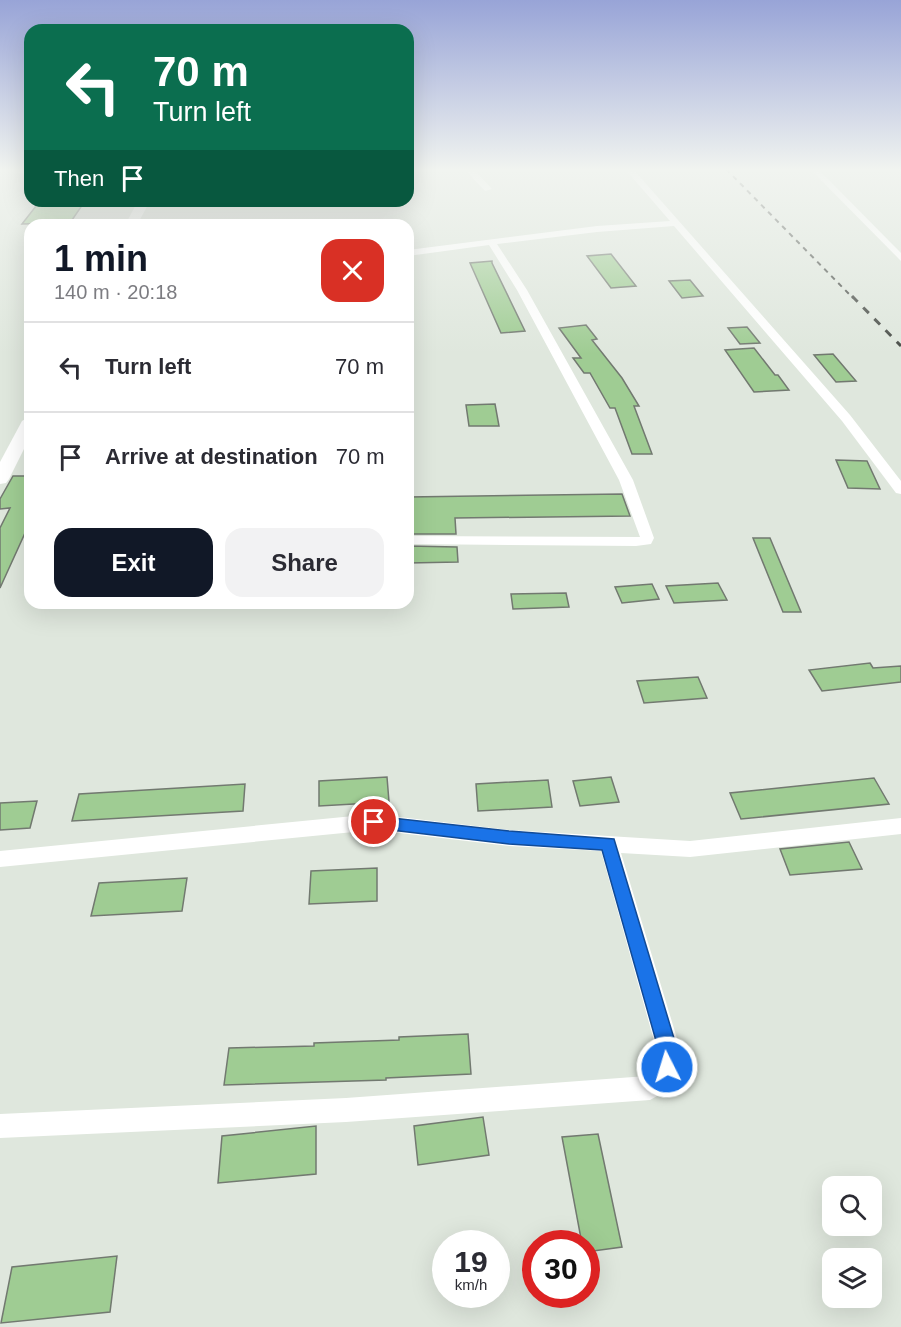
<!DOCTYPE html>
<html lang="en">
<head>
<meta charset="utf-8">
<style>
  body { margin:0; font-family:Helvetica,sans-serif; background:#f2f2f3; color:#2b2b33; height:100vh; display:flex; flex-direction:column; font-size:22px; white-space:nowrap }
  * { box-sizing:border-box; margin:0 }
  p { font-size:20px; color:#7c7c81 }
  .icon { flex:none; width:33px; height:33px; fill:none; stroke:currentColor; stroke-width:2; stroke-linecap:round; stroke-linejoin:round }
  .map { position:relative; flex:1; overflow:hidden }
  .sheet { position:absolute; left:24px; top:219px; width:390px; height:390px; display:flex; flex-direction:column; background:#fff; border-radius:18px; box-shadow:0 6px 24px #0002 }
  .sheet>* { flex:none }
  .guide { position:absolute; left:24px; top:24px; width:390px; height:183px; border-radius:18px; box-shadow:0 6px 24px #0002; background:#0b6e4f; color:#fff; overflow:hidden }
  .tools { position:absolute; left:822px; top:1176px; display:grid; gap:12px }
  .tools a { display:grid; place-items:center; width:60px; height:60px; border-radius:12px; background:#fff; box-shadow:0 6px 24px #0002; font-size:30px }
  .speed { position:absolute; left:432px; top:1230px; display:flex; gap:12px; font-size:30px; font-weight:700; text-align:center }
  .speed>* { display:grid; place-content:center; width:78px; height:78px; border-radius:50%; background:#fff; box-shadow:0 6px 24px #0002; line-height:1 }
  .speed small { font-size:15px; font-weight:400 }
  .speed .limit { border:9px solid #d22; background:#fff; color:#111 }
  .pin { position:absolute; display:grid; place-items:center; width:51px; height:51px; color:#fff; margin:-26px; border:3px solid #fff; border-radius:50%; box-shadow:0 2px 6px #0007 }
  .me { position:absolute; width:66px; margin:-33px; rotate:355deg; stroke-linejoin:round; filter:drop-shadow(0 0 4px #0008) }
  .turn { display:flex; align-items:center; gap:21px; height:126px; padding:0 30px; font-size:27px }
  .turn .icon { width:78px; height:78px; stroke-width:2.5 }
  .turn b { display:block; font-size:42px; line-height:51px }
  .then { display:flex; align-items:center; height:57px; padding:0 30px; background:#0003; gap:12px; font-size:22px }
  .round { display:grid; place-items:center; flex:none; width:63px; height:63px; border-radius:18px; background:#f2f2f3 }
  .head { display:flex; align-items:center; justify-content:space-between; height:102px; padding:0 30px }
  h1 { font-size:36px; font-weight:700; line-height:45px; color:#111827 }
  .primary-button { display:flex; gap:12px; margin-top:auto; padding:12px 30px }
  .primary-button a { flex:1; height:69px; border-radius:18px; background:#111827; color:#fff; font-size:24px; font-weight:700; line-height:69px; text-align:center }
  .primary-button a+a { background:#f2f2f3; color:#2b2b33 }
  ul { padding:0; list-style:none }
  li { display:flex; align-items:center; gap:18px; height:90px; padding:0 30px; border-top:2px solid #e1e1e2 }
  li div { flex:1 }
  li b { display:block; font-size:22px }
  li em { font-style:normal }
  .map>svg:first-child { display:block }
  .building { fill:#9fcc93; stroke:#727970; stroke-width:1.5 }
  .lines { fill:none; stroke-linecap:round; stroke-linejoin:round }
  .street { fill:#fff; fill-rule:evenodd }
  .secondary { fill:#fff; fill-rule:evenodd }
  .rail-far1 { stroke:#464a45; stroke-width:2; stroke-dasharray:5 5; stroke-linecap:butt }
  .rail { stroke:#464a45; stroke-width:3; stroke-dasharray:8 8; stroke-linecap:butt }
  .route { fill:#1a73e8; stroke:#114b97; stroke-width:1.5 }
</style>
</head>
<body>
<div class="map">
<svg width="901" height="1327" viewBox="0 0 901 1327">
  <rect width="100%" height="100%" fill="#dfe7dd"/>
  <g class="building">
    <polygon points="40,201 85,201 70,223 22,224"/>
    <polygon points="611,254 636,286 611,288 587,256"/>
    <polygon points="492,261 492,263 525,331 501,333 470,263"/>
    <polygon points="690,280 703,296 682,298 669,281"/>
    <polygon points="586,325 597,339 592,340 622,378 639,406 634,406 652,454 632,454 615,408 610,408 590,373 584,373 573,358 581,358 559,328"/>
    <polygon points="747,327 760,343 740,344 728,328"/>
    <polygon points="754,348 775,375 778,375 789,390 754,392 725,350"/>
    <polygon points="833,354 856,381 836,382 814,355"/>
    <polygon points="495,404 499,426 469,426 466,405"/>
    <polygon points="836,460 867,461 880,489 848,488"/>
    <polygon points="13,476 30,476 30,522 0,588 0,528 10,508 0,509 0,499"/>
    <polygon points="622,494 630,516 455,518 456,534 408,534 408,497"/>
    <polygon points="753,538 770,538 801,612 783,612"/>
    <polygon points="408,546 457,547 458,562 408,563"/>
    <polygon points="718,583 727,600 674,603 666,586"/>
    <polygon points="652,584 659,599 622,603 615,587"/>
    <polygon points="566,593 569,607 513,609 511,594"/>
    <polygon points="870,663 873,668 901,666 901,682 822,691 809,670"/>
    <polygon points="698,677 707,698 644,703 637,681"/>
    <polygon points="387,777 389,802 319,806 319,781"/>
    <polygon points="611,777 619,802 580,806 573,781"/>
    <polygon points="874,778 889,804 741,819 730,793"/>
    <polygon points="548,780 552,807 478,811 476,784"/>
    <polygon points="245,784 243,811 72,821 79,794"/>
    <polygon points="37,801 30,828 0,830 0,803"/>
    <polygon points="849,842 862,869 790,875 780,849"/>
    <polygon points="377,868 377,901 309,904 311,871"/>
    <polygon points="187,878 182,911 91,916 99,883"/>
    <polygon points="468,1034 471,1074 386,1078 386,1080 224,1085 229,1048 314,1046 314,1043 399,1040 399,1037"/>
    <polygon points="483,1117 489,1155 418,1165 414,1126"/>
    <polygon points="316,1126 316,1174 218,1183 222,1136"/>
    <polygon points="598,1134 622,1247 586,1252 586,1244 582,1244 562,1137"/>
    <polygon points="117,1256 110,1312 1,1323 12,1267"/>
  </g>
  <g class="lines">
    <g class="street">
      <polygon points="0,169 30,169 30,173 0,172"/>
      <polygon points="408,169 486,169 485,171 475,171 492,189 485,191 467,172 408,171"/>
      <polygon points="625,169 633,169 850,415 901,481 901,494 896,493 842,421 674,226 597,232 497,244 527,290 633,480 654,538 651,544 636,546 408,544 408,536 640,537 619,480 517,290 489,245 408,256 408,250 597,226 670,221"/>
      <polygon points="810,169 818,169 901,253 901,261"/>
      <polygon points="374,814 509,830 690,841 901,818 901,834 690,857 621,853 682,1055 673,1087 650,1100 346,1122 0,1138 0,1114 346,1098 647,1076 655,1072 658,1055 601,851 509,846 374,830 0,867 0,851"/>
    </g>
    <g class="secondary">
      <polygon points="138,201 150,201 137,225 125,225"/>
      <polygon points="30,416 30,437 9,479 6,483 0,484 0,462 22,421"/>
    </g>
    <polyline class="rail-far1" points="726,169 853,298"/>
    <polyline class="rail" points="852,296 901,346"/>
  </g>
  <linearGradient id="sky" x2="0" y2="1"><stop stop-color="#98a4d7"/><stop offset="0.48" stop-color="#f1f4f0"/><stop offset="1" stop-color="#f1f4f0" stop-opacity="0"/></linearGradient>
  <rect width="901" height="354" fill="url(#sky)"/>
  <polygon class="route" points="374,816 509,831 614,839 679,1055 674,1074 667,1077 660,1074 657,1067 660,1055 602,850 509,844 374,828 368,826 366,822 368,818"/>
</svg>
<div class="tools">
<a><svg class="icon" aria-label="search" viewBox="0 0 24 24"><circle cx="10" cy="10" r="6"/><path d="M15 15l6 6"/></svg></a>
<a><svg class="icon" aria-label="layers" viewBox="0 0 24 24"><path d="M12 4l9 5-9 5-9-5zM3 14l9 5 9-5"/></svg></a>
</div>
<div class="speed"><div>19<small>km/h</small></div><div class="limit">30</div></div>
<div class="pin" style="left:374px;top:822px;background:#d93025"><svg class="icon" aria-label="arrive" viewBox="0 0 24 24"><path d="M6 21V4h12l-3 4 3 4H6"/></svg></div>
<svg class="me" style="left:667px;top:1067px" viewBox="-20 -20 40 40"><circle r="17" fill="#1a73e8" stroke="#fff" stroke-width="3"/><path d="M0-11L8 9 0 5-8 9z" fill="#fff"/></svg>
<div class="guide">
<div class="turn"><svg class="icon" aria-label="left" viewBox="0 0 24 24"><path d="M17 20v-9H6M10 6l-5 5 5 5"/></svg><div><b>70 m</b>Turn left</div></div>
<div class="then">Then<svg class="icon" aria-label="arrive" viewBox="0 0 24 24"><path d="M6 21V4h12l-3 4 3 4H6"/></svg></div>
</div>
<section class="sheet">
<div class="head"><div><h1>1 min</h1><p>140 m · 20:18</p></div><a class="round" style="background:#d93025;color:#fff"><svg class="icon" aria-label="close" viewBox="0 0 24 24"><path d="M6 6l12 12M18 6L6 18"/></svg></a></div>
<ul>
<li><svg class="icon" aria-label="left" viewBox="0 0 24 24"><path d="M17 20v-9H6M10 6l-5 5 5 5"/></svg><div><b>Turn left</b></div><em>70 m</em></li>
<li><svg class="icon" aria-label="arrive" viewBox="0 0 24 24"><path d="M6 21V4h12l-3 4 3 4H6"/></svg><div><b>Arrive at destination</b></div><em>70 m</em></li>
</ul>
<div class="primary-button"><a>Exit</a><a>Share</a></div>
</section>
</div>
</body>
</html>
